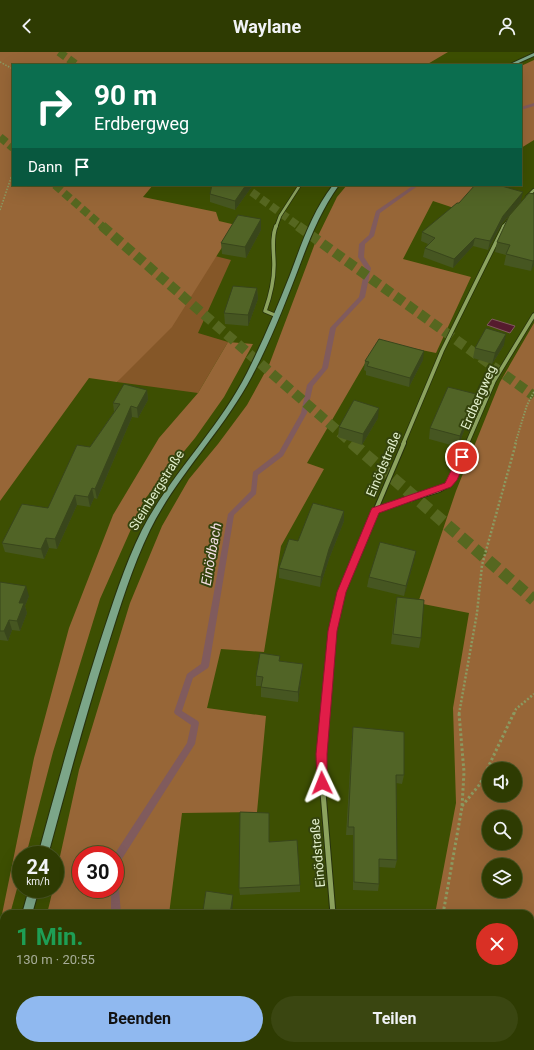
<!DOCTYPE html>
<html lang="de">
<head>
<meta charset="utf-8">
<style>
  body { margin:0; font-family:Roboto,sans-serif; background:#3a4611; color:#f1f3f6; height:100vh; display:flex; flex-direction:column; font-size:15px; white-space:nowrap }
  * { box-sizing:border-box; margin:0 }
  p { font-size:13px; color:#a7ad99 }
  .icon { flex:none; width:22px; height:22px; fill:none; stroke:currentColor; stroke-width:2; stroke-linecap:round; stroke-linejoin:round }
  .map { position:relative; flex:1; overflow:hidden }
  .side { position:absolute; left:0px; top:858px; width:534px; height:140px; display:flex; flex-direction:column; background:#2e3b02; border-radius:12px 12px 0 0; box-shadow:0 4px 16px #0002,0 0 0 1px #495524 }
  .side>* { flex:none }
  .banner { position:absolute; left:12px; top:12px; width:510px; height:122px; border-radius:0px; box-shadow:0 4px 16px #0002,0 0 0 1px #495524; background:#0b6e4f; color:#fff; overflow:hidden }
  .fabs { position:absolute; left:482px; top:710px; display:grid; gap:8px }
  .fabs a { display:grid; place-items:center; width:40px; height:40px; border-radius:50%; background:#2e3b02; box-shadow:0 4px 16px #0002,0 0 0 1px #495524; font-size:20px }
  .speed { position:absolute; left:12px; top:794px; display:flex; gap:8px; font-size:20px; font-weight:700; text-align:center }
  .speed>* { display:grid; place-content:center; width:52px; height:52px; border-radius:50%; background:#2e3b02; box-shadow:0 4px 16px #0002,0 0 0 1px #495524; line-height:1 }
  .speed small { font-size:10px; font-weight:400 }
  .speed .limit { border:6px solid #d22; background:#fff; color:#111 }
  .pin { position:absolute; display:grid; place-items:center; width:34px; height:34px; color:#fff; margin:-17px; border:2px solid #fff; border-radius:50%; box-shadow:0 1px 4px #0007 }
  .me { position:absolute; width:44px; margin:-22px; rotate:358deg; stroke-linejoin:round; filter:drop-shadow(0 0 3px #0008) }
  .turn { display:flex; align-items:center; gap:14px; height:84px; padding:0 16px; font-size:18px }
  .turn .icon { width:52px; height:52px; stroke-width:2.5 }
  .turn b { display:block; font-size:28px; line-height:34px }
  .then { display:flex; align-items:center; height:38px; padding:0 16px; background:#0003; gap:8px; font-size:15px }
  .round { display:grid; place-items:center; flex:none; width:42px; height:42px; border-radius:21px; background:#3a4611 }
  .overview { display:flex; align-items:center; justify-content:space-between; height:68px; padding:0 16px }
  h1 { font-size:24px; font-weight:700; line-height:30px; color:#1e9e55 }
  .cta { display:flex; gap:8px; margin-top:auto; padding:8px 16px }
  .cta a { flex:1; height:46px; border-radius:24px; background:#90b9f0; color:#111; font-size:16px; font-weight:700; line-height:46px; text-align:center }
  .cta a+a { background:#3a4611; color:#f1f3f6 }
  header { display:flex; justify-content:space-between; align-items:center; height:52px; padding:0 16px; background:#2e3b02; font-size:18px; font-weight:700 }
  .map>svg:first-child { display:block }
  .green { fill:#855728 }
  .forest { fill:#976637; fill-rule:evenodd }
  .water { fill:#561b2e; stroke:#805b5d }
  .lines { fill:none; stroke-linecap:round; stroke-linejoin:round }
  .stream { fill:#805b5d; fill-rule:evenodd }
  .highway-tunnel-far2 { stroke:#566720; stroke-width:8; stroke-dasharray:8 4; stroke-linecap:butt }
  .highway-tunnel-far1 { stroke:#566720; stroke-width:10; stroke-dasharray:10 5; stroke-linecap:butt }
  .highway-tunnel { stroke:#566720; stroke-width:12; stroke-dasharray:12 6; stroke-linecap:butt }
  .street-far3-casing { stroke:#27320e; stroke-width:4 }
  .street-far2-casing { stroke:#27320e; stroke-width:5 }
  .street-far1-casing { stroke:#27320e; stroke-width:6 }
  .street-casing { stroke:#27320e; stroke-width:7 }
  .secondary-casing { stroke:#27320e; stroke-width:2 }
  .path-far3 { stroke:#8b9a61; stroke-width:1.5; stroke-dasharray:1.5 1.5; stroke-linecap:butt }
  .path-far2 { stroke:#8b9a61; stroke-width:2; stroke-dasharray:1.5 1.5; stroke-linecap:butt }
  .path-far1 { stroke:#8b9a61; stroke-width:2.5; stroke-dasharray:2 2; stroke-linecap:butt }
  .path { stroke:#8b9a61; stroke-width:3; stroke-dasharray:2.5 2.5; stroke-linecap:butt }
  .street-far3 { stroke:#8ca35e; stroke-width:2.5 }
  .street-far2 { stroke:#8ca35e; stroke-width:3.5 }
  .street-far1 { stroke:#8ca35e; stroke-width:4 }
  .street { stroke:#8ca35e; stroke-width:5 }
  .secondary { fill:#7ca689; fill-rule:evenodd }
  .wall { fill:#465621 }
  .shaded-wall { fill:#39461b }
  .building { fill:#516426; stroke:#39461b }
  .route { fill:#e11d48; stroke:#92132f }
  .labels { text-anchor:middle; stroke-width:4; stroke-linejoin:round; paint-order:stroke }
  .street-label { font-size:13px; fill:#e2efcc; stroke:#34430d }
  .water-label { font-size:14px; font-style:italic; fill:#f3dee3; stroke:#34430d }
</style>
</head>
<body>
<header><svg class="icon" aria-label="back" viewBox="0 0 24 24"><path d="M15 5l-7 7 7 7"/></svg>Waylane<svg class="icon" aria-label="person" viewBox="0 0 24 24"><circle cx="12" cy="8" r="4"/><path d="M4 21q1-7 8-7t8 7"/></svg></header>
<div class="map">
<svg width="534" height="998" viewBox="0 0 534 998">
  <rect width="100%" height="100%" fill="#3d4f02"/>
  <polygon class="green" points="215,204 231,208 198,281 228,290 198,341 117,330"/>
  <g class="forest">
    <polygon points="0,0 448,0 426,13 13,13 13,133 153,133 143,145 216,160 219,169 236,173 172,275 117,330 89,326 0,449"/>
    <polygon points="534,8 534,88 521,96 521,14"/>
    <path d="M347 133H477L457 157 433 149 403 207 471 225 436 301 378 289 307 411 324 417 281 494 264 600 221 597 207 656 266 664 257 760 182 761 169 862H47L53 837H55V827L79 718 130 551 162 474 189 427 218 392 247 353 269 313 317 186 337 145ZM81 803H115V837H81Z"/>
    <path d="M534 271V998H408L409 994H530V862H435L456 751 453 656 469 561 418 551 456 439 500 330ZM489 717H515V743H489ZM489 765H515V791H489ZM489 813H515V839H489Z"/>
    <polygon points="228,290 253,292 224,345 195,386 144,448 100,547 53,700 26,803 21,803 21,822 10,862 4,862 4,886 2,895 0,894 0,872 34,706 69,576 113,463 159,386 198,341"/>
    <rect x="17" y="994" width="134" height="4"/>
  </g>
  <polygon class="water" points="492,267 515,274 510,281 487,273"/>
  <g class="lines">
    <g class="stream">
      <polygon points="534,51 534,54 521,58 521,55"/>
      <polygon points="414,133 419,133 380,161 374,184 365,192 364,205 371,216 365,245 336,276 328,316 313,334 307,361 283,404 258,423 256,442 234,463 209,614 208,616 193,626 182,659 198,669 199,671 195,692 118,813 115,814 114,803 187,691 191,673 175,662 174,660 187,622 201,612 228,462 251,439 253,420 279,400 301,361 307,333 322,316 330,276 359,245 365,216 358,205 359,192 369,183 376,159"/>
      <polygon points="115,833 118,834 119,837 121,862 111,862 111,837 115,837"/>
      <polygon points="103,994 113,994 112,998 102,998"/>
    </g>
    <g class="highway-tunnel-far2">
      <polyline points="59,0 77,13"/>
      <polyline points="0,85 13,96"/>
      <polyline points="55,133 103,175"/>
      <polyline points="242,133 300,175"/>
    </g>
    <g class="highway-tunnel-far1">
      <polyline points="102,174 353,392"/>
      <polyline points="298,174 534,344"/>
    </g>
    <polyline class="highway-tunnel" points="352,391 534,548"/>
    <g class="street-far3-casing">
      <g id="street-far3">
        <polyline points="527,145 534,138"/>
        <polyline points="276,175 280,164 300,133"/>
        <polyline points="503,175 508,169"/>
      </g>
    </g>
    <g class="street-far2-casing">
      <g id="street-far2">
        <path d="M276 174C271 186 274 200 274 213 274 229 270 245 265 259L277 264"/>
        <polyline points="403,392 442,299 504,174"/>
        <polyline points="467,392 494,329 534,263"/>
      </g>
    </g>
    <g class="street-far1-casing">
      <g id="street-far1">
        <polyline points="375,458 439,438 448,433 452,428 468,391"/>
        <polyline points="326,662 333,579 341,540 404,391"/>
      </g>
    </g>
    <g class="street-casing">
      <g id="street">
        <polyline points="326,661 321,716 333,862"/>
        <polyline points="340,994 340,998"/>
      </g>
    </g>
    <g class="secondary-casing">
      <g id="secondary">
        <polygon points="534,1 534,4 514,13 508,13"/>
        <path d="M333 133H339C319 161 308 191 296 223 283 257 269 292 252 324 223 379 177 423 150 478 132 515 120 555 108 593 86 662 67 733 48 803H38C57 733 77 662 99 593 112 554 124 514 142 478 171 422 218 378 247 321 263 289 277 256 290 223 302 191 312 160 333 133Z"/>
        <polygon points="29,837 39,837 32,862 22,862"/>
        <polygon points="4,948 4,974 0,976 0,950"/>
      </g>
    </g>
    <g class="path-far3">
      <polyline points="0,10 13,17"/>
      <polyline points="0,158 13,120"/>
    </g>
    <polyline class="path-far2" points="515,392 527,353 534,340"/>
    <g class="path-far1">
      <polyline points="459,662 477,561 482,513 516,391"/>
      <polyline points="514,662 516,657 534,642"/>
    </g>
    <g class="path">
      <polyline points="462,754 480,732 514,661"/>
      <polyline points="443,862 462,755 464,720 459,661"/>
      <polyline points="422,994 422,998"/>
    </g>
    <use href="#street-far3" class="street-far3"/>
    <use href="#street-far2" class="street-far2"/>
    <use href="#street-far1" class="street-far1"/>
    <use href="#street" class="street"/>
    <use href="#secondary" class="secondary"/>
  </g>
  <g class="wall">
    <polygon points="212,133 253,133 235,158 210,150 210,142"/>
    <polygon points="534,142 534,213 531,219 504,213 506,203 495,200 497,190"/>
    <polygon points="521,149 501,173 488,198 473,194 453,216 423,205 425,196 428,192 421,189 422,180"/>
    <polygon points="261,167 261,178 246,206 222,202 221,191"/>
    <polygon points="257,236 258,247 248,274 225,272 224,261"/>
    <polygon points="504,293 492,312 473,306 475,296"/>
    <polygon points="423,308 409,335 366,323 366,319 364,318 365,309"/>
    <polygon points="147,338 148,348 138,366 132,365 97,447 94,446 90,455 77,453 57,497 49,496 44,507 5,500 2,491 48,456 114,360 113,351"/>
    <polygon points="474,352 458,395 429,387 430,376"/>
    <polygon points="378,366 362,393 338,385 339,375"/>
    <polygon points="344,459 344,469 329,507 320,535 279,526 279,516 298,489"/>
    <polygon points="414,509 404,544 367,535 369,525"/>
    <polygon points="0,530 29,544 25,554 27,561 20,579 12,578 8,589 0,588"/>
    <polygon points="397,545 421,586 419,596 391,592 395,555"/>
    <polygon points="280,604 280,609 303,612 302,621 298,650 261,645 261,634 256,634 256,624"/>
    <polygon points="353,675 404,723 402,732 396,731 397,808 395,816 379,815 379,832 378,839 353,838 353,783 346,783 352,684"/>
    <polygon points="269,790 300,833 300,840 240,843 239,836"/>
    <polygon points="361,994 398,994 399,997 398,998 361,998"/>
  </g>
  <g class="shaded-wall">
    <polygon points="246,133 253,133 235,158 235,149"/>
    <polygon points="523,140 521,149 501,173 488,198 490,189 503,164"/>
    <polygon points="261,167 261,178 246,206 245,195"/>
    <polygon points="475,186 473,194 453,216 454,207"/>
    <polygon points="534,208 534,213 531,219 533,209"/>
    <polygon points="257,236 258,247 248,274 248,263"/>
    <polygon points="506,282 504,293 492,312 495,301"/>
    <polygon points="424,299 423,308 409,335 410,326"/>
    <polygon points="147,338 148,348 138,366 137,356"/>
    <polygon points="476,342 474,352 458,395 460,384"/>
    <polygon points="131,354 132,365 97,447 95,437"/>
    <polygon points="379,356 378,366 362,393 363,382"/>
    <polygon points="92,436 94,446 90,455 88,445"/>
    <polygon points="75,443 77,453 57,497 55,487"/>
    <polygon points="344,459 344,469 329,507 320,535 321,525 329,497"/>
    <polygon points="46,486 49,496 44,507 41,497"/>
    <polygon points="416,499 414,509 404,544 406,534"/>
    <polygon points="26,534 29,544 25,554 27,561 20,579 17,569 19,551"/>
    <polygon points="9,568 12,578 8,589 4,579"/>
    <polygon points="303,612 302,621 298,650 298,640"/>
    <polygon points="233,843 233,851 232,862 230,862"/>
  </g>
  <g class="building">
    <polygon points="212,133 246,133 235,149 210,142"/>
    <polygon points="475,133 498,133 523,140 503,164 490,189 475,186 454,207 425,196 435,186 422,180 457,151 459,151"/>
    <polygon points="529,141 534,142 534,208 533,209 506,202 510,193 497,190 509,164"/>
    <polygon points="238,163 261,167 245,195 221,191"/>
    <polygon points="233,234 257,236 248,263 224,261"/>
    <polygon points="486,276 506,282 495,301 475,296"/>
    <polygon points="379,287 424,299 410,326 367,314 369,310 365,309"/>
    <polygon points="124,332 147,338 137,356 131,354 95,437 92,436 88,445 75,443 55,487 46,486 41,497 2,491 22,452 48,456 77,393 90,395 120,352 113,351"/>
    <polygon points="448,335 476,342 460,384 430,376"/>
    <polygon points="354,348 379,356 363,382 339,375"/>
    <polygon points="313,451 344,459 329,497 321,525 279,516 289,487 298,489"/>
    <polygon points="380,490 416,499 406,534 369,525"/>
    <polygon points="0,530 26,534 19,551 24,551 17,569 9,568 4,579 0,579"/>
    <polygon points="397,545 424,548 421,586 393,582"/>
    <polygon points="260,601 280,604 279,609 303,612 298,640 261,635 263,625 256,624"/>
    <polygon points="353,675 404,680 404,723 396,723 397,808 379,807 379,832 354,830 354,775 348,775"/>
    <polygon points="240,760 269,761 269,790 297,788 300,833 239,836"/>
    <polygon points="206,839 233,843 230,862 191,862 191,858 203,859"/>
    <polygon points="236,994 289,994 288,998 235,998"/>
    <polygon points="363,994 398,994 399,997 363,997"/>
  </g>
  <polygon class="route" points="462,402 467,405 457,428 451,435 379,461 346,540 337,579 327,702 327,731 326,735 322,736 318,735 317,731 316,702 328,579 337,540 371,458 372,456 445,431 459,403"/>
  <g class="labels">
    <g class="street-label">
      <text transform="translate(478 345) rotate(-66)" y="5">Erdbergweg</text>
      <text transform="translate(383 412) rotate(-67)" y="5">Einödstraße</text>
      <text transform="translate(156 438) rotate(-58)" y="5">Steinbergstraße</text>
      <text transform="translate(317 801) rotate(-95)" y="5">Einödstraße</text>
    </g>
    <g class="water-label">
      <text transform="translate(211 502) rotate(-80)" y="5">Einödbach</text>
    </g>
  </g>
</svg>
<div class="fabs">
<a><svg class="icon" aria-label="sound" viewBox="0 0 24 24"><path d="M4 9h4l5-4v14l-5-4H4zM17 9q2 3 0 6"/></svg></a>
<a><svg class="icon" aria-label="search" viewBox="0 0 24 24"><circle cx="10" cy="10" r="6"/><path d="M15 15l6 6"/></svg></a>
<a><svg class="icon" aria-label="layers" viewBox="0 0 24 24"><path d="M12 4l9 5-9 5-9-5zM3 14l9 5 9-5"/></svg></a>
</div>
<div class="speed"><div>24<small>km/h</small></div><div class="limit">30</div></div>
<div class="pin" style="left:462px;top:405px;background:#d93025"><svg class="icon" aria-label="arrive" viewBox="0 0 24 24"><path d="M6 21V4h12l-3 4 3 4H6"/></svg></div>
<svg class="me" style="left:322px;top:731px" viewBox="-20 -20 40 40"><path d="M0-17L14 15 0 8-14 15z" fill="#e11d48" stroke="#fff" stroke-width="4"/></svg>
<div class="banner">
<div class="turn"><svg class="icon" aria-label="right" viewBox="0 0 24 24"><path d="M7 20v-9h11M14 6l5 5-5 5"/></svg><div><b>90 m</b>Erdbergweg</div></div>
<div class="then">Dann<svg class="icon" aria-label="arrive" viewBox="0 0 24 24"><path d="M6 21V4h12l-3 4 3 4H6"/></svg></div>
</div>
<section class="side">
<div class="overview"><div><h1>1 Min.</h1><p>130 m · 20:55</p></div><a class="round" style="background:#d93025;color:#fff"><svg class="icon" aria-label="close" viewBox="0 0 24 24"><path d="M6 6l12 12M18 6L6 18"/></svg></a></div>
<div class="cta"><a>Beenden</a><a>Teilen</a></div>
</section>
</div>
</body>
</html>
